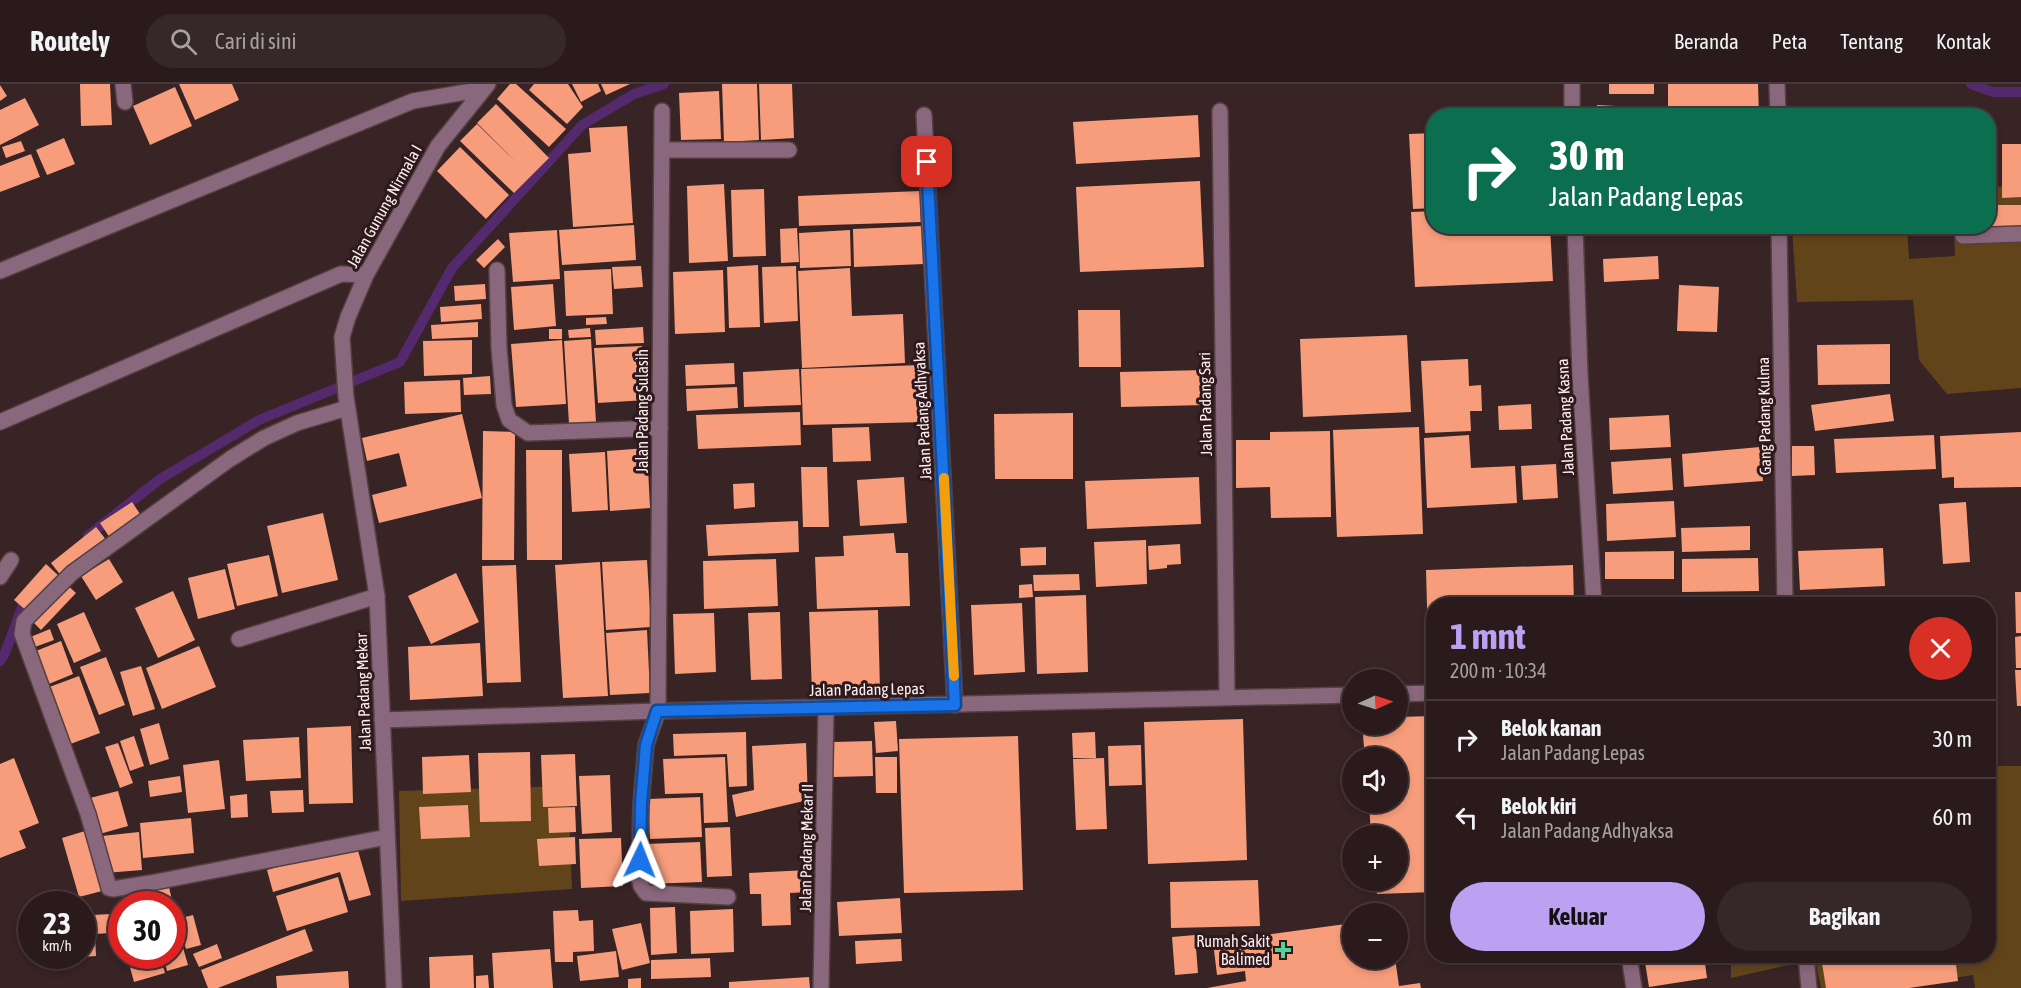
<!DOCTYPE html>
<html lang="id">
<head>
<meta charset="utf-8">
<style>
  body { margin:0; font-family:"Asap Condensed",sans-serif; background:#362729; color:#f1f3f6; height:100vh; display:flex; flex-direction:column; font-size:22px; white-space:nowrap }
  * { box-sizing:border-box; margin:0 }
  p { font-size:20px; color:#a5a1a3 }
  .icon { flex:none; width:33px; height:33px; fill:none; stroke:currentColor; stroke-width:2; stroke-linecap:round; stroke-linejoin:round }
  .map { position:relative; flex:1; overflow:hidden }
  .side { position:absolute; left:1426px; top:513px; width:570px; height:366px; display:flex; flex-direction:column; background:#2a1a1c; border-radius:24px; box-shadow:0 3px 9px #0003,0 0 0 2px #46383b }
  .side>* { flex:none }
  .guide { position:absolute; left:1426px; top:24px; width:570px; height:126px; border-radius:24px; box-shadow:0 3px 9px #0003,0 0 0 2px #46383b; background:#0b6e4f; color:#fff; overflow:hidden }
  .needle { width:39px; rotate:87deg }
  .buttons { position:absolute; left:1342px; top:585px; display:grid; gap:12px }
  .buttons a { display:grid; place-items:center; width:66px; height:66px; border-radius:50%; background:#2a1a1c; box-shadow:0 3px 9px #0003,0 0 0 2px #46383b; font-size:30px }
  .speed { position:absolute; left:18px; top:807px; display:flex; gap:12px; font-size:30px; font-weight:700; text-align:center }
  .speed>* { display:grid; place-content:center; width:78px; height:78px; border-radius:50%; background:#2a1a1c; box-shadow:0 3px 9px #0003,0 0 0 2px #46383b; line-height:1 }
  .speed small { font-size:15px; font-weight:400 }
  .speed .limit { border:9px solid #d22; background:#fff; color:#111 }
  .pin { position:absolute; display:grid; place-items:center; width:51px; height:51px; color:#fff; margin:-26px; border-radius:12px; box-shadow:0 3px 9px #0006 }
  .me { position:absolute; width:66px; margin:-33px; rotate:2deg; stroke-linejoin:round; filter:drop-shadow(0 0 4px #0008) }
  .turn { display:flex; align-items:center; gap:21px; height:126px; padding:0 24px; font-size:27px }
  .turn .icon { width:78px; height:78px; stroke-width:2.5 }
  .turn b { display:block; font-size:42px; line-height:51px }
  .round { display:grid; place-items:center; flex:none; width:63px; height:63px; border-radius:32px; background:#362729 }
  .headline { display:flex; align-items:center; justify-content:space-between; height:102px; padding:0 24px }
  h1 { font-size:36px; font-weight:700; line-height:45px; color:#bca0f2 }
  .action { display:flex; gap:12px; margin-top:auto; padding:12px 24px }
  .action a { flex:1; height:69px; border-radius:36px; background:#bca0f2; color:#111; font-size:24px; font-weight:700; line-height:69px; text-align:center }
  .action a+a { background:#362729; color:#f1f3f6 }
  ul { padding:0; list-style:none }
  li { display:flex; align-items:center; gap:18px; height:78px; padding:0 24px; border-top:2px solid #46383b }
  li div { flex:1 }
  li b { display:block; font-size:22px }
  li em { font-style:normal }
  header { display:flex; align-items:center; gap:36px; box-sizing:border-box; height:84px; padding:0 30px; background:#2a1a1c; border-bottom:2px solid #46383b }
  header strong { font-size:28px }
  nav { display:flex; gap:33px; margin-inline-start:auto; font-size:21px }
  .search { width:420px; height:54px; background:#362729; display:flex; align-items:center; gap:15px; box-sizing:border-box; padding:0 21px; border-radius:33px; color:#a5a1a3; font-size:22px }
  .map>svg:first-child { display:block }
  .green { fill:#62441b }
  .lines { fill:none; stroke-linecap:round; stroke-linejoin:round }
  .stream { stroke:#55296d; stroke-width:10 }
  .building { fill:#f79d7b }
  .minor-casing { stroke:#543f41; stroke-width:18 }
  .minor { stroke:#89677c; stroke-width:15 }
  .route-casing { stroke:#114b97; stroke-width:15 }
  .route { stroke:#1a73e8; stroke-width:10 }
  .slow { stroke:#f59e0b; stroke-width:10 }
  .poi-dot { fill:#50d398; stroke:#2e191c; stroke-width:2 }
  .labels { text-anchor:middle; stroke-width:6; stroke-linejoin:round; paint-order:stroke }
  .street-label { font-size:16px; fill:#fdeeef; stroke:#2e191c }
  .poi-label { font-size:16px; fill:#fdeeef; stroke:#2e191c; text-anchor:end }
</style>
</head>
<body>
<header>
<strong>Routely</strong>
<div class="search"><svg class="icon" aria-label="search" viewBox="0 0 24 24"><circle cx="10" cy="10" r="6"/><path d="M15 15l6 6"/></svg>Cari di sini</div>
<nav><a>Beranda</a><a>Peta</a><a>Tentang</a><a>Kontak</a></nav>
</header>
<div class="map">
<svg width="2021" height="904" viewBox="0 0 2021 904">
  <rect width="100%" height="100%" fill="#382325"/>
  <g class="green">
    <polygon points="2021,102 2021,304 1947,310 1919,276 1913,216 1797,218 1792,143 1907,143 1909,175 1955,172 1954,143 1989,142 1989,103"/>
    <polygon points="1989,682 2021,682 2021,904 1975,904 1973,891 1891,904 1821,904 1815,875 1731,894 1731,872 1815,872 1816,875 1846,872 1989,872"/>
    <polygon points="568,702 572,805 401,817 399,707"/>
  </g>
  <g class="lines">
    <g class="stream">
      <polyline points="1971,0 1993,8 2021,8"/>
      <polyline points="88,452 160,395 259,336 400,278 452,184 582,41 634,10 664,0"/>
      <polyline points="0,577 5,569 27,510"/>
    </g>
  </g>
  <g class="building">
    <polygon points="80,0 110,0 112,41 81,42"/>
    <polygon points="179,0 232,0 239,16 195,36"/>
    <polygon points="510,0 516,0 566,45 549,63 497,15"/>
    <polygon points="534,0 568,0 583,23 567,40 529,6"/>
    <polygon points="572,0 598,0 601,7 581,18"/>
    <polygon points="601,0 630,0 606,11"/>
    <polygon points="722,0 757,0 759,56 724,58"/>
    <polygon points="759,0 792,0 794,54 761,56"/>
    <rect x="1609" y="0" width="45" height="10"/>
    <polygon points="1668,0 1758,0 1759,32 1668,32"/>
    <polygon points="0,1 7,12 0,17"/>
    <polygon points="175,3 192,42 150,61 133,22"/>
    <polygon points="719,7 721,55 681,56 679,9"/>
    <polygon points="25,14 39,41 0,61 0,26"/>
    <polygon points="496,20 549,74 514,109 460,57 477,40 518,80 477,39"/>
    <polygon points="1597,21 1655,24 1654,32 1596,32"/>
    <polygon points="1198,31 1200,73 1076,80 1073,38"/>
    <polygon points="627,42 633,139 573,143 568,70 591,68 589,44"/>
    <polygon points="1434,49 1434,124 1413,125 1409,50"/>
    <polygon points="64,54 75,80 47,91 36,66"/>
    <polygon points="1989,54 1993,54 1994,113 1989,113"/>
    <polygon points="21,57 25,67 6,74 2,63"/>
    <polygon points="2002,60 2021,60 2021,113 2002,114"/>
    <polygon points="460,63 509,111 486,135 437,87"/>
    <polygon points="31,70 40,93 0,108 0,82"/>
    <polygon points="1200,97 1204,183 1080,188 1076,103"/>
    <polygon points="724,100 728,177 689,179 687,102"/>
    <polygon points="764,105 766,172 733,173 731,106"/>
    <polygon points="920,107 921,138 799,142 798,112"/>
    <polygon points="1989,121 2021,121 2021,145 1968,146 1968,142 1989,142"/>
    <polygon points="1434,127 1434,142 1550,142 1553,197 1415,203 1411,128"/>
    <polygon points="634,141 636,176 562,181 559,146"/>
    <polygon points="922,142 924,180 854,183 853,145"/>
    <polygon points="1941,142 1960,142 1960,148 1941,149"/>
    <polygon points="797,144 799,178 781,179 780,145"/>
    <polygon points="557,146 560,195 513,198 509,149"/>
    <polygon points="850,146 851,182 800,184 799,149"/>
    <polygon points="498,155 505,163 484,184 476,176"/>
    <polygon points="1658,172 1659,195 1604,198 1603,175"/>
    <polygon points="758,181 760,243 729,244 727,183"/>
    <polygon points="641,182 643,203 614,205 612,183"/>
    <polygon points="796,182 798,237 764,239 762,183"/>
    <polygon points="850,184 852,232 903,230 905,279 802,284 798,187"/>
    <polygon points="611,185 613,230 566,232 564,187"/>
    <polygon points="723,186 725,248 675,250 673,188"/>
    <polygon points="485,200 486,215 455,217 454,202"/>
    <polygon points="553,200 556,242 514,246 511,203"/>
    <polygon points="1679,201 1719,203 1717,248 1677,247"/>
    <polygon points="481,220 482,235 441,238 440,223"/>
    <polygon points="1078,226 1120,226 1121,283 1079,283"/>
    <polygon points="606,233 607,240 586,241 586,234"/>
    <polygon points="478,238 478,253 432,255 431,241"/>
    <polygon points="643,243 644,259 596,261 595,246"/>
    <polygon points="590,244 591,253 569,254 568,246"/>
    <rect x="549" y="245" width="13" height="10"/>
    <polygon points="1407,251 1411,328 1303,333 1300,255"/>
    <polygon points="591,255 596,338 569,340 564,257"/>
    <polygon points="472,256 472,290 424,292 423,257"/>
    <polygon points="562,256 566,320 516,323 511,260"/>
    <polygon points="1890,260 1890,300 1818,301 1817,261"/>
    <polygon points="642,262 646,316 598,319 594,264"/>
    <polygon points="1468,275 1469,302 1481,301 1482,327 1470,327 1471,347 1425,349 1421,277"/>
    <polygon points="734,279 735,300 686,302 685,281"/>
    <polygon points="923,281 924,338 803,341 801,285"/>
    <polygon points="799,285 801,321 744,323 743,288"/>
    <polygon points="1205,286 1206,321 1121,323 1120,288"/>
    <polygon points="490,292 491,310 464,311 463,294"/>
    <polygon points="460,296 461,328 405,330 404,298"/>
    <polygon points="737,303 738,324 687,327 686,305"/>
    <polygon points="1890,310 1894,337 1815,347 1811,321"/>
    <polygon points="1531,320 1532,345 1499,346 1498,322"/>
    <polygon points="800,328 801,361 698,365 696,331"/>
    <polygon points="1073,329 1073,395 995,395 994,330"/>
    <polygon points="462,330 482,414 379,439 372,411 407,402 399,369 367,377 362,354"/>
    <polygon points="1669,331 1671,363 1610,366 1609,334"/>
    <polygon points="869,343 871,377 833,378 832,344"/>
    <polygon points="1419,343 1423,450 1337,453 1333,346"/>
    <polygon points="483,347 515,348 514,476 482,476"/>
    <polygon points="1330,347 1331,433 1271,434 1270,403 1236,404 1236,356 1270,356 1270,348"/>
    <polygon points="2021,348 2021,403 1954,404 1954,393 1942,394 1940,352"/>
    <polygon points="1469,351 1471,384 1515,382 1517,419 1427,424 1424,354"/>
    <polygon points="1934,351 1936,385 1836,389 1834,355"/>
    <polygon points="1792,362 1814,362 1815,391 1792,392"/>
    <polygon points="1760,363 1763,397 1684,403 1682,370"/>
    <polygon points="647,364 650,424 610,427 607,367"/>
    <polygon points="526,366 562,366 562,476 527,476"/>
    <polygon points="605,368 608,426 572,428 569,370"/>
    <polygon points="1671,374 1673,406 1613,410 1611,378"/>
    <polygon points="1556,380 1558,414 1523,416 1521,382"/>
    <polygon points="801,383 827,383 829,443 803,443"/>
    <polygon points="904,393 907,439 860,442 857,396"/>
    <polygon points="1199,393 1201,440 1087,445 1085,397"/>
    <polygon points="754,399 755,423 734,425 733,400"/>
    <polygon points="1674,417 1676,453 1607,457 1606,420"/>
    <polygon points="132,418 142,433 110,454 100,439"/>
    <polygon points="1966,418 1970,478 1943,480 1939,420"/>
    <polygon points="323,429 338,496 282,509 267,442"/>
    <polygon points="798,437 799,468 708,472 706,441"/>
    <polygon points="1750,442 1750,466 1682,468 1681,444"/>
    <polygon points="96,443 107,457 62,493 51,479"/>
    <polygon points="894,449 896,469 908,469 910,522 817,525 815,473 844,472 843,452"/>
    <polygon points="1146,456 1147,500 1096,503 1094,458"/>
    <polygon points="1180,460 1181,480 1167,481 1167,484 1149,486 1148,462"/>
    <polygon points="1046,463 1046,481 1021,482 1020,464"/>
    <polygon points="1883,464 1885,502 1800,506 1798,467"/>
    <polygon points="1674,467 1674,495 1605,495 1605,468"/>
    <polygon points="269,471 278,512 237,522 227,480"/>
    <polygon points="1758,474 1759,507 1682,508 1682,475"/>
    <polygon points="109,475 123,498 96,516 81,492"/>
    <polygon points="776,475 778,522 704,525 703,477"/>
    <polygon points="647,476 651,543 606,546 602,478"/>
    <polygon points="600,478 608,612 563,614 555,481"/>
    <polygon points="46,480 60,493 28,528 14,516"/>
    <polygon points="516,481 521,598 487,599 482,482"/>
    <polygon points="1573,481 1574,520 1434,520 1434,595 1429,595 1426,486"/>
    <polygon points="225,485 235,525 198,535 188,494"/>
    <polygon points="456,489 479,538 431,560 408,512"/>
    <polygon points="1079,490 1080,506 1034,507 1033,491"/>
    <polygon points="65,499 76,509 41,546 31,536"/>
    <polygon points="1032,500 1033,513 1019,514 1019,501"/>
    <polygon points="173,507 195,556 158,574 135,524"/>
    <polygon points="2015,508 2021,508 2021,549 2016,549"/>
    <polygon points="1086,511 1088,588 1037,590 1035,513"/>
    <rect x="1619" y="515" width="52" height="5"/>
    <polygon points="1022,519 1025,588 974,591 971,521"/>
    <polygon points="878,526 880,607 812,609 809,528"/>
    <polygon points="84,528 101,567 74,579 57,540"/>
    <polygon points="780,528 782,595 751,596 748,529"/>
    <polygon points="714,529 716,588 675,590 673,530"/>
    <polygon points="50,545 54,556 32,564 28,554"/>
    <polygon points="647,546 650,609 610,611 606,549"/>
    <polygon points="2021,552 2021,584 2016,584 2015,553"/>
    <polygon points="61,557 73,590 44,602 31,569"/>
    <polygon points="480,559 483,612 410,616 408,563"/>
    <polygon points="199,562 216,603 162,625 146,584"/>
    <polygon points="106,573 125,621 99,631 80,583"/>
    <polygon points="141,582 155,625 133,632 120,588"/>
    <polygon points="2015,586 2021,586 2021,622 2017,622"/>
    <polygon points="79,592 100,649 65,662 44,605"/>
    <polygon points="1434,632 1434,808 1377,810 1375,796 1398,796 1398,752 1371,752 1369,718 1398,718 1398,674 1365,674 1362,640 1398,640 1398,633"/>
    <polygon points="1243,635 1247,776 1148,780 1144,638"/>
    <polygon points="896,637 898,667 876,669 874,638"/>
    <polygon points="159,639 169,675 150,681 140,645"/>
    <polygon points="351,642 353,719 309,720 307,644"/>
    <polygon points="746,648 747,702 729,703 727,670 674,672 673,650"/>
    <polygon points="1095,648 1096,674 1073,674 1072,649"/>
    <polygon points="134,652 144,682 130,687 120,657"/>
    <polygon points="1018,652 1023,806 904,809 899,655"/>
    <polygon points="299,653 301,694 246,697 243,656"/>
    <polygon points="872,657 873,692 833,693 833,658"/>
    <polygon points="118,659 133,699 120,704 105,663"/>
    <polygon points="806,659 808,716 736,733 732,711 754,706 752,662"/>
    <polygon points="1141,661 1142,701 1109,702 1108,662"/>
    <polygon points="530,668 531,737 480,738 478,669"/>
    <polygon points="575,670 577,722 543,723 541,671"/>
    <polygon points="469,671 471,708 423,710 422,673"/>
    <polygon points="725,673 728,738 704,739 703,709 665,710 663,675"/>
    <polygon points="875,673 897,673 897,709 876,709"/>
    <polygon points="14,674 39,739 19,747 26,764 0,774 0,680"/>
    <polygon points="1104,674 1107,745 1076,746 1073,675"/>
    <polygon points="219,676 225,725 188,729 183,681"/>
    <polygon points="610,691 612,748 582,750 579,692"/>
    <polygon points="180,692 182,708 150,713 148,697"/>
    <polygon points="303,706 304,728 272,729 270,707"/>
    <polygon points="118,707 128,742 96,751 86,715"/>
    <polygon points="247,710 248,733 231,734 230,712"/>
    <polygon points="700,713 702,753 650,755 648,715"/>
    <polygon points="468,721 470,753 421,755 419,723"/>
    <polygon points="575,723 576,748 549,749 548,724"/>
    <polygon points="191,734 194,769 143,774 140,739"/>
    <polygon points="730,743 732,792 707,793 705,744"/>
    <polygon points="85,747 102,807 79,813 62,754"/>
    <polygon points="139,748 142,786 105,789 102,752"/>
    <polygon points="575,753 576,780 539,782 537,755"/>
    <polygon points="621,754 623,802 581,804 579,755"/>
    <polygon points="700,758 702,798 647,800 645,760"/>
    <polygon points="356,760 371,811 349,817 340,788 273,808 267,786"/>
    <polygon points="809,786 809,808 790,809 791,841 762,842 761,810 750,810 749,789"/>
    <polygon points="338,793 348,828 287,847 276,812"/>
    <polygon points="1258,796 1260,842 1171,844 1170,798"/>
    <polygon points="169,803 172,816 150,820 147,808"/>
    <polygon points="900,814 902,849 839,852 837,818"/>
    <polygon points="675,823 677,869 651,871 650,824"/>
    <polygon points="90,825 92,847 82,848 82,826"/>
    <polygon points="122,825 122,850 121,850 115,826"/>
    <polygon points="733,825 734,868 691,870 690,827"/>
    <polygon points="578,826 579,837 593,836 594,867 573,868 573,878 555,878 553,827"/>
    <polygon points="173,829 188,881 167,887 163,872 172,872"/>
    <polygon points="111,830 112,849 93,850 92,831"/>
    <polygon points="193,831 201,861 186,865 177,835"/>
    <polygon points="641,839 650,879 622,886 612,845"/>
    <polygon points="1353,839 1353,874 1395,874 1399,902 1420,899 1421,904 1207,904 1246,897 1245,887 1217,891 1213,858"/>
    <polygon points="305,845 313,867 218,904 208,904 201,886"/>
    <polygon points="95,851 96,872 82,873 82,852"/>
    <polygon points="1195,851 1198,889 1175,891 1172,853"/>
    <polygon points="901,855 902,877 856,880 855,857"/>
    <polygon points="217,860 222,874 199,883 193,870"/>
    <polygon points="550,865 553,904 494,904 492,869"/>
    <polygon points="616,867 619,893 580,897 577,872"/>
    <polygon points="473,871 474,904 430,904 429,873"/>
    <polygon points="60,872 79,872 79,873 60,874"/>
    <polygon points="127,872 160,872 165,889 134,898"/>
    <polygon points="1644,872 1704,872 1707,894 1649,903"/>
    <polygon points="1881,872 1955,872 1958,897 1909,904 1826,904 1822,879"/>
    <polygon points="710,874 711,893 651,895 651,876"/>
    <polygon points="348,887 349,904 277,904 276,892"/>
    <polygon points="488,891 489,904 476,904 476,892"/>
    <polygon points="809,893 810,904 729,904 729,898"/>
    <polygon points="641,894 641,904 628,904 628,895"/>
  </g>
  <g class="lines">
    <g class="minor-casing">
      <g id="minor">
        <polyline points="123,0 125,18"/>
        <polyline points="1572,0 1572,32"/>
        <polyline points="1777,0 1778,32"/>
        <polyline points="662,27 658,627 646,661 641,720 639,794 641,802 646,809 728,813"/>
        <polyline points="1220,27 1227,613"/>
        <polyline points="924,31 955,621"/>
        <polyline points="662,66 789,66"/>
        <polyline points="1575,142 1580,291 1594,520"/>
        <polyline points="1779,142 1785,520"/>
        <polyline points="1963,152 2021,150"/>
        <polyline points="497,186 499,264 504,321 509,336 528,349 660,344"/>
        <polyline points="0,187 413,17 484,5 484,0"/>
        <polyline points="347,324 297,339 264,354 230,375 72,489 24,537 22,550 88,730 109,804 113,805 150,799 387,753"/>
        <polyline points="0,338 341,190 366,191"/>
        <polyline points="0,493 11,476"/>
        <polyline points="239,555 377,512"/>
        <polyline points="1398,610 1434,609"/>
        <polyline points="382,636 658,627 1353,611"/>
        <polyline points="1629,872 1634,904"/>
        <polyline points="1806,872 1809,904"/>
        <polyline points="394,904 377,512 346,313 342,253 348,233 366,191 438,62 488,0"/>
        <polyline points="821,904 826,624"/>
      </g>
    </g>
    <use href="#minor" class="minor"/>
  </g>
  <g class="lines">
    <g class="route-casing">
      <polyline id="route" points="640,776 641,720 646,661 657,627 955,621 927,78"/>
    </g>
    <use href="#route" class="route"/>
    <polyline class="slow" points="944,394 954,592"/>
  </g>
  <path class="poi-dot" d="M1280 857h6v6h6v6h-6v6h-6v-6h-6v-6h6z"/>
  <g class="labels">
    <g class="street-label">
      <text transform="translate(384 122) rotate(-61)" y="6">Jalan Gunung Nirmala I</text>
      <text transform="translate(1205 320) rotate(-91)" y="6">Jalan Padang Sari</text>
      <text transform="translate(642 327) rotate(-90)" y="6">Jalan Padang Sulasih</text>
      <text transform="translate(922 327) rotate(-93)" y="6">Jalan Padang Adhyaksa</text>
      <text transform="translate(1764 332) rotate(-91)" y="6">Gang Padang Kulma</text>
      <text transform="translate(1565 333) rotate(-93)" y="6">Jalan Padang Kasna</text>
      <text transform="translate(867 605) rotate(-1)" y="6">Jalan Padang Lepas</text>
      <text transform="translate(363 608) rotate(-92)" y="6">Jalan Padang Mekar</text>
      <text transform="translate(806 764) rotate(-89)" y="6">Jalan Padang Mekar II</text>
    </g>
    <g class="poi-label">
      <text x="1270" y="863">Rumah Sakit<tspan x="1270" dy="18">Balimed</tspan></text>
    </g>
  </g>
</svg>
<div class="buttons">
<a><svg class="needle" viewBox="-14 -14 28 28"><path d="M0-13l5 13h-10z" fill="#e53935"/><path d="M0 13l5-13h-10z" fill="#a5a1a3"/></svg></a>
<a><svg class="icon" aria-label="sound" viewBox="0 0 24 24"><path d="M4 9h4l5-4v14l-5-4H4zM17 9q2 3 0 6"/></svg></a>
<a>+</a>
<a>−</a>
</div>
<div class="speed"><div>23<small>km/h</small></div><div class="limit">30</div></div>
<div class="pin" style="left:927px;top:78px;background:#d93025"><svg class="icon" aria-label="arrive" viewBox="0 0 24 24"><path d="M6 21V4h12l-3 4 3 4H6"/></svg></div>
<svg class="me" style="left:640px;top:776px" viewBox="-20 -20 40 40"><path d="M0-17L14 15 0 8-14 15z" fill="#1a73e8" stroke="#fff" stroke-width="4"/></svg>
<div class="guide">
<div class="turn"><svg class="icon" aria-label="right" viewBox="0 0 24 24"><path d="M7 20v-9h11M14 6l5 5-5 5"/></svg><div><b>30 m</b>Jalan Padang Lepas</div></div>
</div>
<section class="side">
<div class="headline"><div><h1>1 mnt</h1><p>200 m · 10:34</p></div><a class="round" style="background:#d93025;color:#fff"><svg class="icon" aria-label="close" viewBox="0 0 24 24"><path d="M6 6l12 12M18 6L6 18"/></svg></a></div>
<ul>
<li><svg class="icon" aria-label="right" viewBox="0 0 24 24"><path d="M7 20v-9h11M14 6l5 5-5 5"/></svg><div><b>Belok kanan</b><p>Jalan Padang Lepas</p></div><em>30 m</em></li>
<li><svg class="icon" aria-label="left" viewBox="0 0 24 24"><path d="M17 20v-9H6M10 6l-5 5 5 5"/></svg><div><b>Belok kiri</b><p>Jalan Padang Adhyaksa</p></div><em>60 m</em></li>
</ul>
<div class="action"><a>Keluar</a><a>Bagikan</a></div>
</section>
</div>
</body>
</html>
